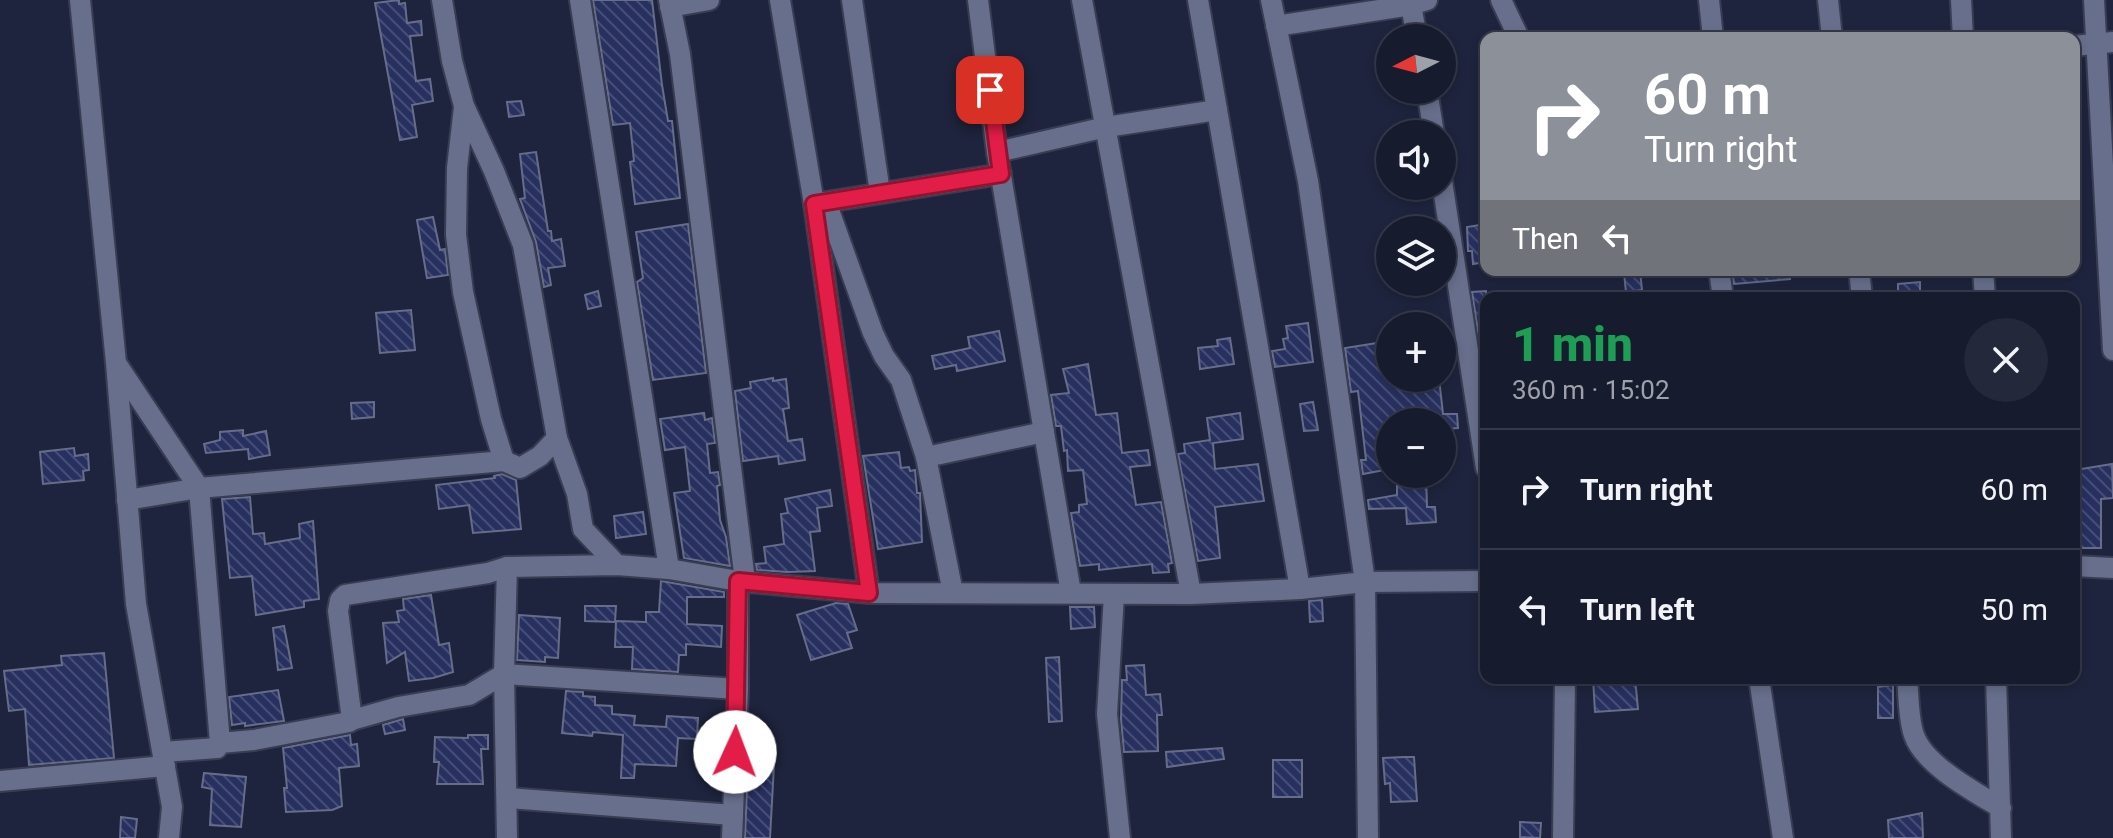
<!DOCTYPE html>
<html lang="en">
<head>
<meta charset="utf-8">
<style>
  body { margin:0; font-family:Roboto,sans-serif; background:#23283a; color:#f1f3f6; height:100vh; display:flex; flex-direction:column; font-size:30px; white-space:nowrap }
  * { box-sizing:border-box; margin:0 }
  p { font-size:26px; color:#9ea1aa }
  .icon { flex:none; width:44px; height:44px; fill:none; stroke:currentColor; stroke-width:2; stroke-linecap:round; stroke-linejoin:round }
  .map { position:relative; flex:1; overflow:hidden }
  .side { position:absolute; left:1480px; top:292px; width:600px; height:392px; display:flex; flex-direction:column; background:#161b2e; border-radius:16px; box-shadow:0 4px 12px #0003,0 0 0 2px #35394a }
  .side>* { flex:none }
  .top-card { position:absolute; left:1480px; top:32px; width:600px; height:244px; border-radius:16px; box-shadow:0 4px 12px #0003,0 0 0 2px #35394a; background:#8c9099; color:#fff; overflow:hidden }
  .needle { width:52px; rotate:264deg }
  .fabs { position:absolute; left:1376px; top:24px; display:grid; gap:16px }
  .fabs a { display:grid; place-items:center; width:80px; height:80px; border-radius:50%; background:#161b2e; box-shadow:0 4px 12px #0003,0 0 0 2px #35394a; font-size:40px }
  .pin { position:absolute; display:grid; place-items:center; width:68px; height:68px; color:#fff; margin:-34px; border-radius:16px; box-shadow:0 4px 12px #0006 }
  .me { position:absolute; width:88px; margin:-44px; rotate:2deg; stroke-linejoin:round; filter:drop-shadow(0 0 6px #0008) }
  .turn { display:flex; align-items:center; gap:28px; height:168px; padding:0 32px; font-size:36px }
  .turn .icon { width:104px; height:104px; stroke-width:2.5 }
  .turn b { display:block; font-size:56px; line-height:68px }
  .then { display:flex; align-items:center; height:76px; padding:0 32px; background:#0003; gap:16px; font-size:30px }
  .round { display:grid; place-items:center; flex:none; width:84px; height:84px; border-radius:42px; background:#23283a }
  .summary { display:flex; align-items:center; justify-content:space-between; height:136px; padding:0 32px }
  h1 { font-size:48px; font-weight:800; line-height:60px; color:#1e9e55 }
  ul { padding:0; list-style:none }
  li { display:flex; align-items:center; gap:24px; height:120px; padding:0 32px; border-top:2px solid #35394a }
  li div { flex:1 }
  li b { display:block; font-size:30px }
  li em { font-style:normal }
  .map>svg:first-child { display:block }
  .building { fill:url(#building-back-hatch); stroke:#656d8a; stroke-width:2 }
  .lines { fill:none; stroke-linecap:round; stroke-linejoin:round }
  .minor-casing { stroke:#393d52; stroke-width:24 }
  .minor { stroke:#676f8c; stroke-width:20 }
  .route-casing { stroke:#92132f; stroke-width:20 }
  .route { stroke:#e11d48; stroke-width:14 }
</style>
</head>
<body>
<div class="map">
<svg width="2113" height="838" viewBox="0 0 2113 838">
  <defs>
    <pattern id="building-back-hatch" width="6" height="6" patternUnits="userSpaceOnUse" patternTransform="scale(2)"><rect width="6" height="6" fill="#27305f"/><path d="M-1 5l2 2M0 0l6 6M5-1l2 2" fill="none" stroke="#464e77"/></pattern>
  </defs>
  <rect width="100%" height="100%" fill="#1e243d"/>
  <g class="building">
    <polygon points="399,0 399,4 405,3 407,23 421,21 422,35 410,36 416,81 430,79 433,101 412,105 417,137 400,140 375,3"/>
    <polygon points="593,0 652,0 662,85 668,121 672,121 680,198 635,204 630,162 634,161 630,123 613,125"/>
    <polygon points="521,101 524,115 509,117 507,102"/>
    <polygon points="536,152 548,231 551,231 552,241 561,239 565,266 548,268 551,285 544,287 536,242 520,199 525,198 520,154"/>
    <polygon points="433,217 440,250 445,249 448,275 427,278 417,220"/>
    <polygon points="688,224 706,373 653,380 637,282 643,278 636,232"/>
    <polygon points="1486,224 1486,262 1473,264 1472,251 1468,251 1467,227"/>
    <polygon points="1732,270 1789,270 1790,279 1734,284"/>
    <polygon points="1640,271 1642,290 1626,292 1624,273"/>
    <polygon points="1920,282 1920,298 1898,298 1898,284"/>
    <polygon points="598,291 601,306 588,309 585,295"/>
    <polygon points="1486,291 1486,338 1479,338 1472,292"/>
    <polygon points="411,310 415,350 380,353 376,313"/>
    <polygon points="1308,323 1313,362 1275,367 1272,351 1285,349 1283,339 1288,338 1286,326"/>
    <polygon points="999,331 1005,361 957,371 956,365 935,369 932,356 970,348 968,337"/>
    <polygon points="1230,338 1234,364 1200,369 1198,348 1218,346 1217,340"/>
    <polygon points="1390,341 1390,378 1439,378 1443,414 1457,414 1458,428 1442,429 1442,422 1390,422 1390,469 1363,474 1361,460 1366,460 1358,391 1351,392 1345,348"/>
    <polygon points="1088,364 1096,415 1117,413 1122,453 1148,450 1150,465 1130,467 1136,505 1161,502 1172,563 1168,564 1169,572 1153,573 1152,564 1099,570 1099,564 1080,566 1071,513 1079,512 1079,505 1087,504 1083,470 1068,471 1067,450 1064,451 1061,426 1056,426 1051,395 1069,393 1063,369"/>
    <polygon points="773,378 773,381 786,379 789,408 783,409 788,441 802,439 805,460 779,464 778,456 743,461 735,391 751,388 750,382"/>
    <polygon points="374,402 374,417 352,419 351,403"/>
    <polygon points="1313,402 1318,430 1304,431 1300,404"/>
    <polygon points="704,413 705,420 712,418 715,443 707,444 710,473 718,472 720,485 717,486 720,520 726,537 730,566 684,558 674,493 690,491 685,447 665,450 660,419"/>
    <polygon points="1240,413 1243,439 1213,443 1215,469 1258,464 1264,501 1215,507 1220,558 1198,561 1178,454 1185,453 1184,444 1210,440 1207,418"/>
    <polygon points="243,430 243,436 266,431 270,455 249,459 248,449 206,453 204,444 220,440 220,432"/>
    <polygon points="74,448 75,456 88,454 89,470 83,471 84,480 43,484 40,452"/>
    <polygon points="899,452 901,468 909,467 910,471 915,470 917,493 920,493 922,542 878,549 863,456"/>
    <polygon points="2112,464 2113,498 2101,499 2101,548 2074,548 2074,503 2077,503 2075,470"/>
    <polygon points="502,474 516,480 521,529 473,533 469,505 439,509 436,485 495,478 494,476"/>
    <polygon points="1397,474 1426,474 1427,507 1435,507 1436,522 1407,524 1406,508 1369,509 1368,500 1397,495"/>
    <polygon points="830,490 832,506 817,508 820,531 810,532 815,571 788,572 757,570 756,564 766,563 764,547 784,544 781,514 788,513 785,499"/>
    <polygon points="250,497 253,534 264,533 265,544 300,538 299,524 313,521 319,599 304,601 304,607 256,615 252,576 230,578 222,499"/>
    <polygon points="643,512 646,534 616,538 614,516"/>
    <polygon points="661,581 724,592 724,597 687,597 687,624 722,626 721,647 686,644 686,655 679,655 678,672 632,669 633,647 615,647 616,621 646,622 646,612 659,612"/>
    <polygon points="431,595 439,645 449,643 453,672 433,678 409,681 405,652 387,663 383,623 399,622 397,611 404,610 403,599"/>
    <polygon points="1322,600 1323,621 1310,622 1309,601"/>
    <polygon points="836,603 848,604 857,630 847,633 852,648 811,660 797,615"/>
    <polygon points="585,606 616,606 615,622 585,621"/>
    <polygon points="1070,607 1094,607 1095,627 1071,629"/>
    <polygon points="519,615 560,618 558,658 545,657 545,662 517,660"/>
    <polygon points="284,626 292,668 278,670 273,628"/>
    <polygon points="104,653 114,758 29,765 25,709 9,711 4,671 62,665 61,656"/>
    <polygon points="1059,657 1062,721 1049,722 1046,658"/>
    <polygon points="1144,665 1146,695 1160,694 1162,715 1157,715 1158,751 1124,752 1121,719 1122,680 1127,680 1126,666"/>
    <polygon points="1593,678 1635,678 1638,709 1595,712"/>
    <polygon points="1893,685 1893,718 1878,718 1878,687"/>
    <polygon points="278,690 284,721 245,726 245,723 232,725 229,697"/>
    <polygon points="566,691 583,692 583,696 595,697 595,705 612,706 612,714 635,716 634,725 666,727 667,716 698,718 697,739 678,738 676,766 635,764 634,778 621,778 623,735 593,732 592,736 562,733"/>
    <polygon points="403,719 405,730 385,734 383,725"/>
    <polygon points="350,735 351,745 357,744 359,766 339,768 342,806 332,810 286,812 284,788 287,788 283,748"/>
    <polygon points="468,735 488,735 488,749 481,749 483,784 437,784 439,762 434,762 435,737 468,738"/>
    <polygon points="1222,748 1224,759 1167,767 1166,752"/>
    <polygon points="1404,757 1414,757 1417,801 1391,802 1390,783 1385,784 1383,758"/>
    <polygon points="748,760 772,761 772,765 774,765 770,838 745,838"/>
    <rect x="1273" y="760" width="29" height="37"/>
    <polygon points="711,766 722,767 721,781 710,780"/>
    <polygon points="204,773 246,777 241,827 210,825 212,789 202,787"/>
    <polygon points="1922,813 1923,838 1889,838 1888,820"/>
    <polygon points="121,817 137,819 135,838 120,838"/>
    <polygon points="1520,822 1541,823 1540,838 1520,837"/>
  </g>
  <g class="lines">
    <g class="minor-casing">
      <g id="minor">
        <polyline points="80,0 116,363 136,604 172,807 169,838"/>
        <polyline points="442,0 452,61 464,106 494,171 523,245 557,438 577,494 583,529 617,565"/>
        <polyline points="580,0 669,569"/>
        <polyline points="669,0 680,54 745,581"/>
        <polyline points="780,0 814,204 869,593"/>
        <polyline points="852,0 880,193"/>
        <polyline points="978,0 997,152 1071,593"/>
        <polyline points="1082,0 1191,594"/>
        <polyline points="1198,0 1300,589"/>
        <polyline points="1271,0 1308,181 1365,582 1368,838"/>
        <polyline points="1501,0 1519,38"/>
        <polyline points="1709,0 1713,38"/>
        <polyline points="1828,0 1832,38"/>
        <polyline points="1961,0 1963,38"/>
        <polyline points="2094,0 2113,350"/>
        <polyline points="1411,5 1417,38"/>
        <polyline points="670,7 709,0"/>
        <polyline points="1276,26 1411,5 1427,0"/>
        <polyline points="2074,46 2113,42"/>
        <polyline points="1427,90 1434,134"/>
        <polyline points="464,107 457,168 456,235 463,292 491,419 504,461"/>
        <polyline points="997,152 1106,127 1217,110"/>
        <polyline points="1442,181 1486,468"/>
        <polyline points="826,202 873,333 884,356 901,380 926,457 953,593"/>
        <polyline points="814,204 1001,174"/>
        <polyline points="1719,270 1723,298"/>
        <polyline points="1859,270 1862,298"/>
        <polyline points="1983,270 1985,298"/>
        <polyline points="118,366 199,488 220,743"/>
        <polyline points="926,457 1044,432"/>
        <polyline points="127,500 199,488 504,461 520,468 540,456 557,438"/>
        <polyline points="2074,566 2113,568"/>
        <polyline points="1114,594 1107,714 1120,838"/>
        <polyline points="1759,678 1783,838"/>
        <path d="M1907 678C1909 696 1908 718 1914 735 1924 765 1975 792 2001 808"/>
        <polyline points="1996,678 2001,838"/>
        <polyline points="352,720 398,707 469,695 504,674 738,689"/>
        <polyline points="163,752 217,748 220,743 254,740 349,722 352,720 338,611 340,600 345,595 488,573 507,567 617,565 669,569 738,581 869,593 1191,594 1300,589 1365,582 1486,581"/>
        <polyline points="0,781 165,766"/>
        <polyline points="507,798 733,815"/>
        <polyline points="507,838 504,674 507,567"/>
        <polyline points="732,838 738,689 738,581"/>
        <polyline points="1563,838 1565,678"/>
      </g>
    </g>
    <use href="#minor" class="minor"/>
  </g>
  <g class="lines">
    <g class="route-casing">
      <polyline id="route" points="735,752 738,581 869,593 814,204 1001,174 990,90"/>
    </g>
    <use href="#route" class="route"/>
  </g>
</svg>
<div class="fabs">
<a><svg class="needle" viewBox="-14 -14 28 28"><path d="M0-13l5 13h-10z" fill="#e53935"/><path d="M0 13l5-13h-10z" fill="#9ea1aa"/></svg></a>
<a><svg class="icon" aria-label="sound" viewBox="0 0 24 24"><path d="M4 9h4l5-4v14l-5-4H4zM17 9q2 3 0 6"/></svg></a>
<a><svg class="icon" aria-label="layers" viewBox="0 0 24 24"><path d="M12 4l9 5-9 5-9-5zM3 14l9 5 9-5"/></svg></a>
<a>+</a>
<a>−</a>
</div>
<div class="pin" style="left:990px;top:90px;background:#d93025"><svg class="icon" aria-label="arrive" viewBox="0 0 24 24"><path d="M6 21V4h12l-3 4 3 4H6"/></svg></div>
<svg class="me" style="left:735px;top:752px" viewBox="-20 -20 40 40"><circle r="19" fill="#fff"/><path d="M0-13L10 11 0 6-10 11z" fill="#e11d48"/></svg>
<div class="top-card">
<div class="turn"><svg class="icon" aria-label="right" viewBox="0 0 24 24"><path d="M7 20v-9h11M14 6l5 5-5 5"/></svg><div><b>60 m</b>Turn right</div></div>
<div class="then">Then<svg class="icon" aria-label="left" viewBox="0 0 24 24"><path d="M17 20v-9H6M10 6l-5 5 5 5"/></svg></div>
</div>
<section class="side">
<div class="summary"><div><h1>1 min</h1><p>360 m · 15:02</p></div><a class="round"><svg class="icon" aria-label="close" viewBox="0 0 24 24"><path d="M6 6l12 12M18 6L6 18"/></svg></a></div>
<ul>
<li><svg class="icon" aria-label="right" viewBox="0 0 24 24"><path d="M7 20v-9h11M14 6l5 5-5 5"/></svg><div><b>Turn right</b></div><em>60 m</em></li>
<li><svg class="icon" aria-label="left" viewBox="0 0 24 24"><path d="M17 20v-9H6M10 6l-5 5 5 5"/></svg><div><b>Turn left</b></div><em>50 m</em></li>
</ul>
</section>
</div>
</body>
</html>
